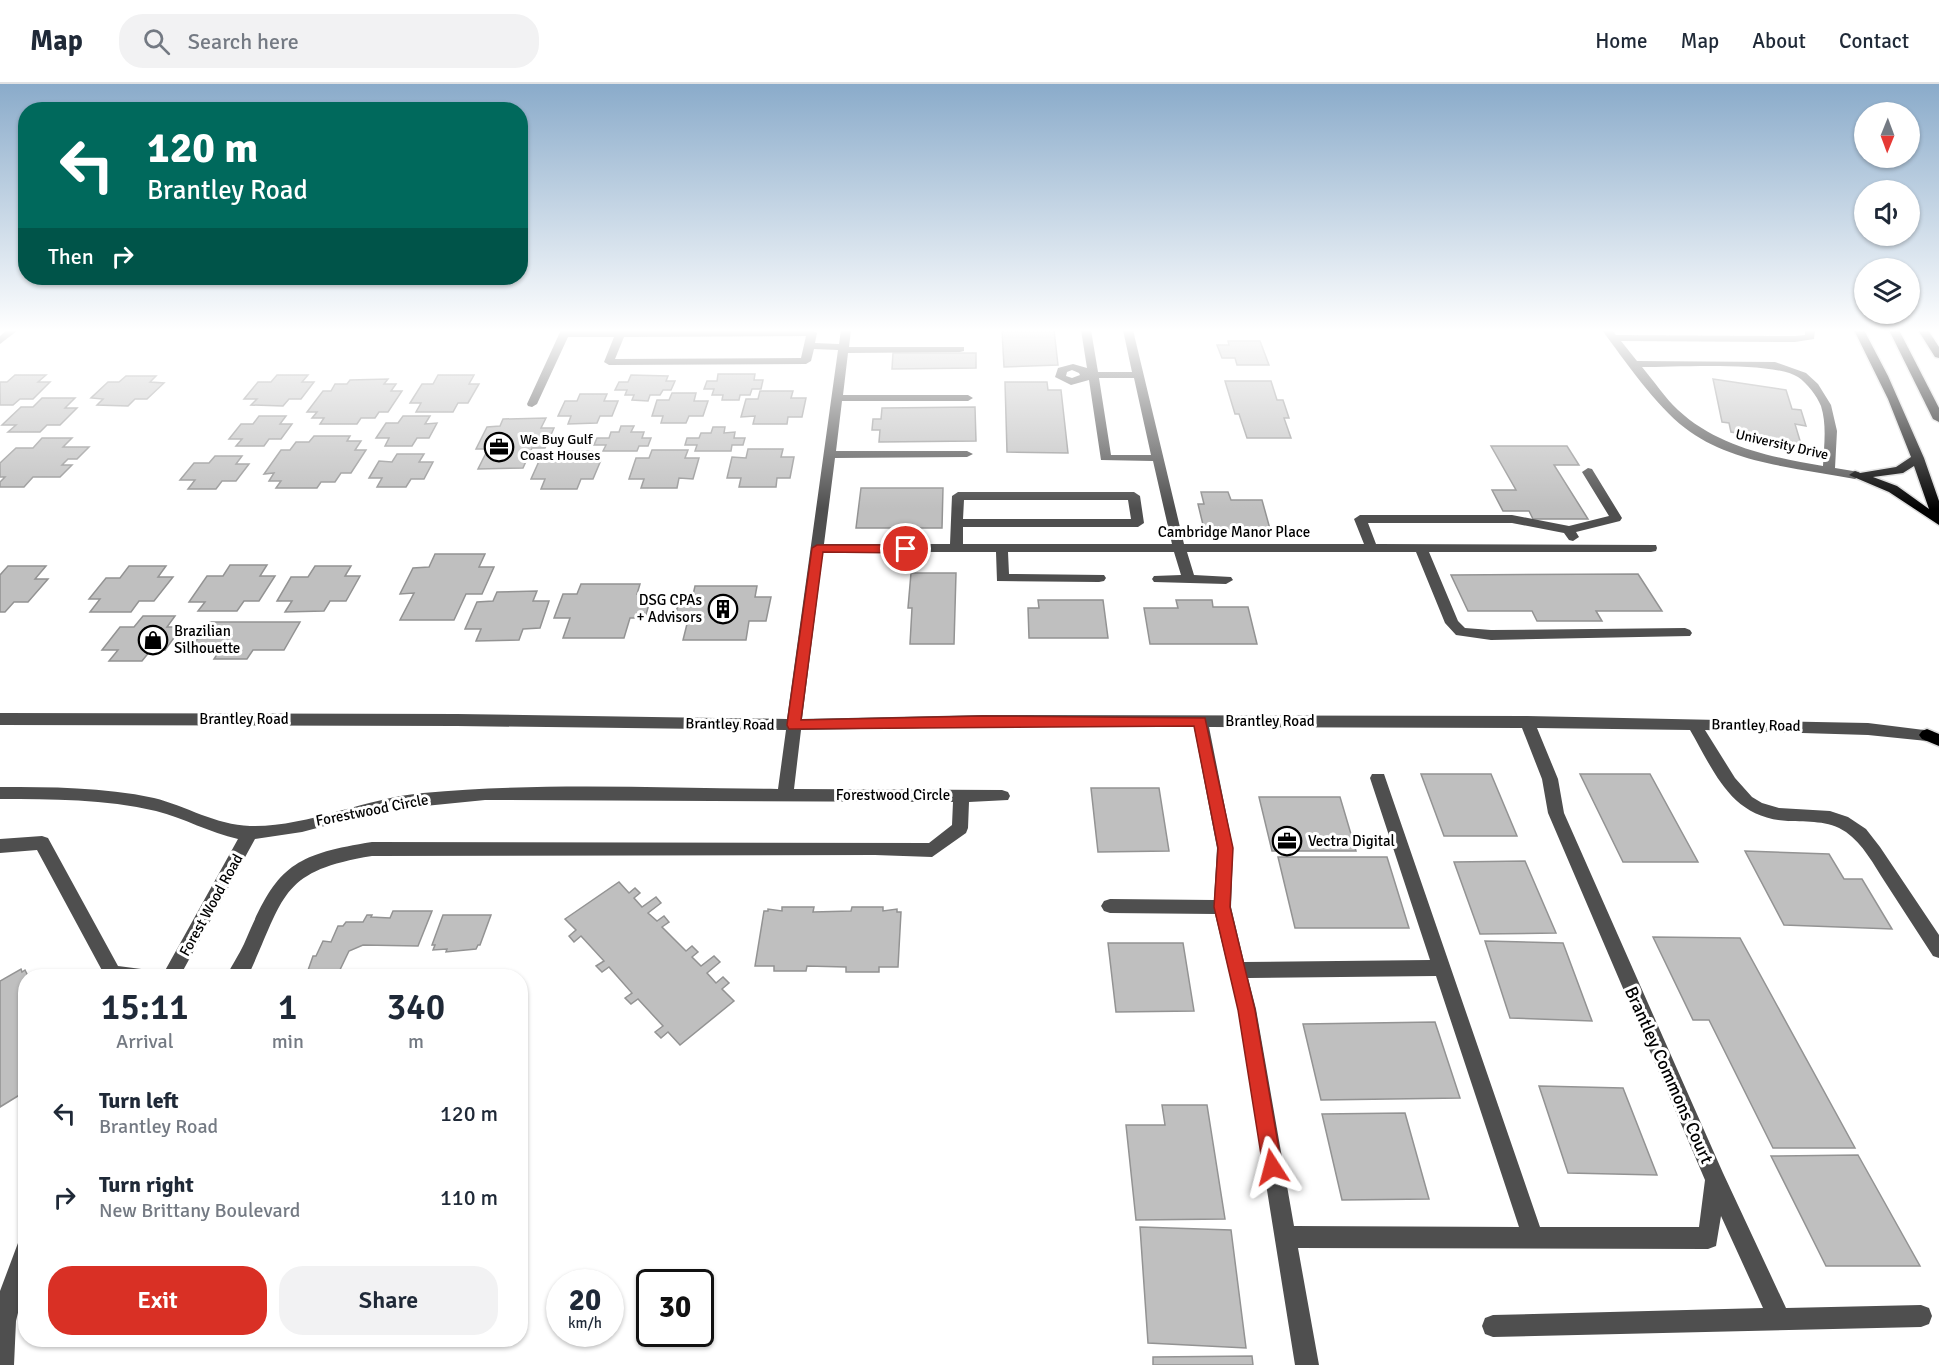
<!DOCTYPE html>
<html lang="en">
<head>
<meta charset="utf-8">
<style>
  body { margin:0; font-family:Signika,sans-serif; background:#f2f2f3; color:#1f2937; height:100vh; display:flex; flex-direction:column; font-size:22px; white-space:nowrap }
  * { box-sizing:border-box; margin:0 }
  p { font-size:20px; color:#747a83 }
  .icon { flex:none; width:33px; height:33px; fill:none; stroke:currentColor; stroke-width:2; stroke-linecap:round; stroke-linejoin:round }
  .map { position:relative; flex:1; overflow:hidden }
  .sheet { position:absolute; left:18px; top:885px; width:510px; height:378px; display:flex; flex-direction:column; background:#fff; border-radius:24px; box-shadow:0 2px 4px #0004 }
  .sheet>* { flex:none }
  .guide { position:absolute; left:18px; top:18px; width:510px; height:183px; border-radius:24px; box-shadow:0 2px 4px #0004; background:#00695c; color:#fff; overflow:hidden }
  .needle { width:39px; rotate:181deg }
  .controls { position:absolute; left:1854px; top:18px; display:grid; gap:12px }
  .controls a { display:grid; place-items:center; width:66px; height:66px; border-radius:50%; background:#fff; box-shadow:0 2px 4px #0004; font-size:30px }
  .speed { position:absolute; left:546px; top:1185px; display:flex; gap:12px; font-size:30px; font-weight:700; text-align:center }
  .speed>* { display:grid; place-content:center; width:78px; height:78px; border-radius:50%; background:#fff; box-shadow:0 2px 4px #0004; line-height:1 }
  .speed small { font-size:15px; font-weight:400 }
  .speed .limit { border:3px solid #111; border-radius:9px; background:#fff; color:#111 }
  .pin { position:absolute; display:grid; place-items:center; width:51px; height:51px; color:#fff; margin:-26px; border:3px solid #fff; border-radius:50%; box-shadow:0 2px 6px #0007 }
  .me { position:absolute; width:66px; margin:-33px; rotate:351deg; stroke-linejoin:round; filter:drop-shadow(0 0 4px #0008) }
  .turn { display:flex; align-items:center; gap:21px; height:126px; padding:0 30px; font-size:27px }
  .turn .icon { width:78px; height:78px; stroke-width:2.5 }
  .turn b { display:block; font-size:42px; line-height:51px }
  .then { display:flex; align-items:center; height:57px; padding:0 30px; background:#0003; gap:12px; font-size:22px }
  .eta { display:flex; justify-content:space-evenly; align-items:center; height:102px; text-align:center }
  .eta b { font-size:36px; font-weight:600; line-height:42px }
  .primary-button { display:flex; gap:12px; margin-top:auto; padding:12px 30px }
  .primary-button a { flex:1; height:69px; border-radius:24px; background:#d93025; color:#fff; font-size:24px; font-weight:600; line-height:69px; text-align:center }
  .primary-button a+a { background:#f2f2f3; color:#1f2937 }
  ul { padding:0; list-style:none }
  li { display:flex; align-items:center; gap:18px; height:84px; padding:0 30px }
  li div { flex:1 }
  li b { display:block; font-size:22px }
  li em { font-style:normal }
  header { display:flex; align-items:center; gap:36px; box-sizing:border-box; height:84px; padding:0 30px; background:#fff; border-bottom:2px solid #e0e1e3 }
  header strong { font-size:28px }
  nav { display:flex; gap:33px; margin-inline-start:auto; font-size:21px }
  .search { width:420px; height:54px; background:#f2f2f3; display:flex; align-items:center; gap:15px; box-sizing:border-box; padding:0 21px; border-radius:24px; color:#747a83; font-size:22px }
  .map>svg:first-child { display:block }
  .building { fill:#bfbfbf; stroke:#939393; stroke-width:1.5 }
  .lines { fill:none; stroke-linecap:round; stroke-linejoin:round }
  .major-casing { stroke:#dbdbdb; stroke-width:3 }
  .minor { fill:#4f4f4f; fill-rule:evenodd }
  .major { fill:#000; fill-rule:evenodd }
  .route { fill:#d93025; stroke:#8d1f18; stroke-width:1.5 }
  .labels { text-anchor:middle; stroke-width:6; stroke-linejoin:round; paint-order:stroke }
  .far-poi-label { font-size:14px; fill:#000; stroke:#fff; text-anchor:start }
  .far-street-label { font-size:14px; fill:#000; stroke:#fff }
  .street-label { font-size:15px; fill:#000; stroke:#fff }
  .poi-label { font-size:15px; fill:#000; stroke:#fff; text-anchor:start }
  .near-street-label { font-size:18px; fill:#000; stroke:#fff }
</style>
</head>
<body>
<header>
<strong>Map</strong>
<div class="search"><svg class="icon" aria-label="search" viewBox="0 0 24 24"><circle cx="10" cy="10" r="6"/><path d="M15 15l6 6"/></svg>Search here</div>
<nav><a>Home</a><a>Map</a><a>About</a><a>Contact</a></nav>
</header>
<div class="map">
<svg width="1939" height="1281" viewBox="0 0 1939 1281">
  <rect width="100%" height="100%" fill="#fff"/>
  <g class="building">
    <polygon points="1002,246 1054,246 1058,281 1004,283"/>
    <polygon points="1228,257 1260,257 1269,281 1237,281 1235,274 1222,274 1217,261 1229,261"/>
    <polygon points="893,269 976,269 976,284 892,285"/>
    <polygon points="718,290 755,290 754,296 763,296 761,305 752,305 750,311 740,311 739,316 722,316 723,311 712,311 714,305 704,305 707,297 717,297"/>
    <polygon points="15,291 46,291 38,298 50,298 33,315 20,315 13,321 0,321 0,298 7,298"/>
    <polygon points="277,291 308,291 302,298 314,298 301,315 289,315 283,322 251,321 257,315 244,315 258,298 271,298"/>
    <polygon points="438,291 474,291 469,300 479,300 468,319 458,319 453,328 416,328 421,319 410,319 422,300 433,300"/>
    <polygon points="631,291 668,292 666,297 675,297 671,306 663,306 660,311 650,311 648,317 632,316 634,311 625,311 627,306 615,306 619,298 628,298"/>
    <polygon points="126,292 156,292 150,298 164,299 147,315 135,315 128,322 97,321 103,315 91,314 108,298 119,298"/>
    <polygon points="388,295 384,300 396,300 391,307 402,307 388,328 379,328 375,334 361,334 357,340 320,340 324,334 312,334 317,328 307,328 323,307 331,307 335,300 347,300 350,296"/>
    <polygon points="1713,295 1786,306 1792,325 1801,326 1806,342 1795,340 1801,360 1731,348 1729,339 1722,338"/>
    <polygon points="1225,297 1271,297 1277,316 1283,316 1289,334 1284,334 1291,354 1247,354 1239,330 1235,330"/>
    <polygon points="1005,298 1047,298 1048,306 1061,306 1068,369 1007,368"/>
    <polygon points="760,307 793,307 791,314 806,314 802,333 788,333 787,340 753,340 755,332 741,333 746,315 758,315"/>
    <polygon points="672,309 696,309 694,317 708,317 703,332 689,332 686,339 661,339 663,332 652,332 657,316 669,316"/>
    <polygon points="580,310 607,310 604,317 618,317 612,332 600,332 597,339 568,340 571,332 558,332 565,317 577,317"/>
    <polygon points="42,314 75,314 65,324 77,324 60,341 47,341 40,348 8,348 16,341 2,341 21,323 33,323"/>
    <polygon points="975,323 976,357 879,358 880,346 872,346 873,335 881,335 882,324"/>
    <polygon points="259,332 286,332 280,340 292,340 281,355 269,355 264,362 236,362 242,355 229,355 241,340 253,340"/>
    <polygon points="403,332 430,332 425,340 437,339 429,354 417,354 412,362 385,362 389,354 376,354 386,339 398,339"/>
    <polygon points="546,334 541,344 554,344 545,364 532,364 523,384 478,385 488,365 476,365 487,343 500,342 503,335"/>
    <polygon points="621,342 634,342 631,348 644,348 642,354 651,354 648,362 639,362 637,367 603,367 606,361 594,361 597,354 609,354 611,348 619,348"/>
    <polygon points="713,343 725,343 724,349 735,348 734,354 745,354 743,361 732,361 731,367 695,367 697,361 685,361 687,354 699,354 701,349 711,349"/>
    <polygon points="314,352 350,352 347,357 361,357 355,366 366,366 351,389 341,389 335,398 321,398 317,404 276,404 281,397 269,397 274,389 264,390 281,366 290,366 296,358 309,358"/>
    <polygon points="42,354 72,354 63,363 89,363 77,375 68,375 62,381 72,381 60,393 33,393 24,403 0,403 0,398 5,393 0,393 0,379 16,364 33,364"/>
    <polygon points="1491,362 1567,362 1579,381 1554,381 1588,435 1533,435 1529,427 1503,427 1492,406 1516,406"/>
    <polygon points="748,365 783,365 781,373 794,373 790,394 777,394 776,403 739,403 741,394 727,394 732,373 746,374"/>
    <polygon points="652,366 688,366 685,374 699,374 693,395 679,394 677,404 641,404 644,395 629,395 636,374 649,374"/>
    <polygon points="558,367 592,367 589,376 601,376 593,395 581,395 577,405 541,405 545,395 531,395 540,375 554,375"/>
    <polygon points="397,370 424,370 419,378 433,378 424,395 411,395 406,403 377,403 382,394 369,394 379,377 392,378"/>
    <polygon points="215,372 242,372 236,380 249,380 236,397 222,397 216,405 188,405 195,396 180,396 194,379 209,379"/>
    <polygon points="861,404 943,404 942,444 856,444"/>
    <polygon points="1201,408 1228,408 1231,416 1262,416 1270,445 1204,445 1198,420 1204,420"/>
    <polygon points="435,470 485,470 479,483 494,483 482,510 466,510 454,536 400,536 414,509 400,510 413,484 429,483"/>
    <polygon points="230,481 267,481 260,492 275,492 259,517 244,517 237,527 198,527 205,518 189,518 207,492 223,492"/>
    <polygon points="8,482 46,482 35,495 48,495 28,518 14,518 5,528 0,528 0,491"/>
    <polygon points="129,482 166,482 158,493 173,493 154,517 139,517 131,528 90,528 100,515 89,515 106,494 120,494"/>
    <polygon points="315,482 351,482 345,492 360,492 346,517 330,517 324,527 285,528 292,517 277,517 291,493 308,493"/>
    <polygon points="911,489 956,489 954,560 910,560 912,524 908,524"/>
    <polygon points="1638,490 1662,527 1596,527 1602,537 1537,537 1532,527 1468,527 1451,491"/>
    <polygon points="581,500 640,500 637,510 652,510 645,534 630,534 624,554 563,554 570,534 554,534 563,510 577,510"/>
    <polygon points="695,502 757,502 755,513 771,513 766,537 749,537 746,556 683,556 688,536 674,537 680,512 693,511"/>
    <polygon points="537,507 533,517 549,517 540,544 523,545 519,556 476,557 481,545 465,545 477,518 493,517 497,508"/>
    <polygon points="1038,516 1103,516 1108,554 1029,554 1028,524 1039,524"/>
    <polygon points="1176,516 1212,516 1213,523 1248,523 1257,560 1150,560 1144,524 1178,524"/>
    <polygon points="143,532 175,532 167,543 182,543 165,566 150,567 142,577 109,577 118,566 102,566 120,543 134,543"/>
    <polygon points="209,538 300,538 284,566 253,566 247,575 214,575 220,566 190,566"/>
    <polygon points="1421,690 1491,690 1517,752 1444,752"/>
    <polygon points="1580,690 1650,690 1698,778 1623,778"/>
    <polygon points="1091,704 1159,704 1169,767 1098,768"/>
    <polygon points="1259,713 1340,713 1356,767 1272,767"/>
    <polygon points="1745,767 1829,770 1844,795 1862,795 1892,845 1784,841"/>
    <polygon points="1278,773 1387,773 1409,844 1295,844"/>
    <polygon points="1525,777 1556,849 1480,850 1454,778"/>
    <polygon points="619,798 629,809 635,804 640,809 634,814 642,823 656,813 661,819 648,829 657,837 664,832 669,838 662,843 686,867 692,862 698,868 692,873 701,882 714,872 720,878 707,889 716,899 723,893 729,899 722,905 734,917 680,961 668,948 661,954 655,948 663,942 638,915 631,920 625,914 632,909 609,883 602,888 596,882 604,877 581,852 574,858 569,852 576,846 565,835"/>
    <polygon points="782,823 814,823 813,828 851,827 852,823 883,823 883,827 897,825 897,828 901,828 898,883 879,883 879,888 846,888 846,883 807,882 806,887 774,887 774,882 755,882 764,827 768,827 768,825 782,827"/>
    <polygon points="393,827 432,827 418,862 363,861 349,867 337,892 306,892 313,872 316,872 323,857 331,858 338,842 343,842 346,838 363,838 367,831 372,831 371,833 390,834"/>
    <polygon points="443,831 491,831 480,861 478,861 476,865 446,868 447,865 433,866 435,861 432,861"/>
    <polygon points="1653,853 1740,854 1855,1064 1773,1064 1709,936 1693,936"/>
    <polygon points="1485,857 1563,859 1592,937 1510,934"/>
    <polygon points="1108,859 1183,859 1194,927 1116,928"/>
    <polygon points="21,885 22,888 25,886 28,892 25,894 26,1007 0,1023 0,897"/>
    <polygon points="1435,938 1460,1014 1321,1016 1303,940"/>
    <polygon points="1539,1002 1623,1004 1657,1091 1568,1089"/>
    <polygon points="1162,1021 1207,1021 1225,1135 1136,1136 1126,1041 1165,1041"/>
    <polygon points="1405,1029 1429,1115 1342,1116 1322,1030"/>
    <polygon points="1858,1071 1920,1182 1826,1182 1771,1072"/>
    <polygon points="1140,1143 1231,1146 1246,1264 1148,1259"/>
    <polygon points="1252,1272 1253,1281 1153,1281 1153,1273"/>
  </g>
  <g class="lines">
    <g class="major-casing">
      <g id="major">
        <path d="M1854 246H1864L1888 292 1924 374 1939 417V441L1889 408 1849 391 1855 387 1860 389 1896 383 1911 373 1888 315ZM1914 382 1929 425 1897 402 1873 393 1903 389Z"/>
        <polygon points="1889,246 1899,246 1939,324 1939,338 1933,335"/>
        <polygon points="1918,246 1928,246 1939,263 1939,274 1935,273"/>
        <polygon points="1927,645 1939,650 1939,662 1922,655 1919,651 1922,647"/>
      </g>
    </g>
    <g class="minor">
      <polygon points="7,246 18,246 0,260 0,252"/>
      <path d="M561 246H812L817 249 815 259 839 260 841 246H851L849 263H964V267L960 268 848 269 843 311H968L973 314 968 317H842L836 367H967L973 370 967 373 835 374 824 460H950L952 412 958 408H1134L1140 412 1144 439 1138 443H963V460H1172L1153 377 1101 376 1089 296 1071 301 1055 293 1058 284 1073 280 1087 284 1081 246H1091L1098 288H1132L1123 246H1133L1184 460H1364L1354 435 1360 431H1512L1569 442 1609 432 1582 388 1588 384 1592 385 1622 434 1620 437 1576 448 1579 453 1573 457 1569 456 1564 449 1512 439H1368L1376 460 1656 461 1657 464 1656 467 1651 468H1429L1458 537 1465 544 1491 546 1685 544 1690 546 1692 549 1690 552 1491 556 1456 551 1445 539 1416 468H1187L1194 491 1231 493 1233 496 1226 500 1154 498 1152 495 1154 492 1181 491 1174 468H1008L1009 490 1104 491 1106 494 1104 497 1099 498 997 497 996 468H823L802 635 983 631 1527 632 1868 639 1932 647 1935 651 1932 655 1927 657 1868 651 1705 646 1735 694 1752 713 1762 719 1779 724 1830 727 1848 733 1866 745 1880 763 1939 851V874L1933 872C1917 847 1901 823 1885 798 1874 781 1863 760 1846 748 1828 736 1808 738 1788 737 1731 734 1715 689 1690 646L1537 644 1558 695 1564 729 1723 1089 1786 1224 1921 1221 1929 1224 1932 1232 1929 1240 1921 1243 1493 1253 1485 1250 1482 1242 1485 1234 1493 1231 1763 1224 1721 1132 1716 1162 1708 1165 1298 1164 1319 1281H1295L1238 925 1215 830 1110 829 1104 827 1101 822 1104 817 1110 815 1214 816 1217 764 1194 643H983L801 646 794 705 1002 706 1008 708 1010 712 1008 716 969 718 968 744 966 749 932 773 875 771 372 772C279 787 285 813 249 890L247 892H227C231 882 239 871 244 860 276 784 290 771 372 758L929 759 952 741 953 718 485 716 385 726 302 748 255 755 180 892H162L238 755C210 749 184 734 156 727 105 715 52 715 0 715V703C51 703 103 703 154 714 186 722 216 741 250 742 304 744 366 714 423 709 539 698 661 704 778 705L786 646 457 642 0 641V629L457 630 787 635 838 266 814 265 811 277 806 280 609 281 604 278 614 253H568L537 320 532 323 528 322 527 320ZM806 252 801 274 615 275 624 253ZM1072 286 1079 289 1080 291 1072 294 1066 292 1067 288ZM1099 294H1134L1151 371H1111ZM964 416H1128L1131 435H963ZM1209 643 1522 644 1542 695 1548 729 1705 1096 1699 1143H1540L1384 690H1372L1370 694 1430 876 1244 878 1231 823 1233 764ZM1436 892 1519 1143 1294 1142 1256 925 1248 894Z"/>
      <path d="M1602 246H1612L1616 251 1795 252 1805 251V246H1815L1814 255 1795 258 1621 257 1637 277 1775 278 1806 289 1818 300 1831 321 1837 347 1835 384 1859 388 1861 391 1855 395C1799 384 1731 380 1685 344 1655 321 1625 277 1602 246ZM1642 283C1677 283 1772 277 1798 293 1807 299 1817 312 1821 322 1827 341 1824 362 1823 382 1771 373 1718 363 1678 326 1665 314 1654 297 1642 283Z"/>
      <polygon points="42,752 48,754 118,882 149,886 152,892 105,892 37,766 0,769 0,755"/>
      <polygon points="26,1156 26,1196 16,1237 14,1281 0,1281 0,1207 18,1159"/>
    </g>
    <use href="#major" class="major"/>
  </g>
  <linearGradient id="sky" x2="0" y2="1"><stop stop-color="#8aabca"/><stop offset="0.58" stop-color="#fff"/><stop offset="1" stop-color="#fff" stop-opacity="0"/></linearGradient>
  <rect width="1939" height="425" fill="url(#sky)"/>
  <polygon class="route" points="817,461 906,461 912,465 906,469 823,468 801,636 983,632 1205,634 1233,764 1230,823 1255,926 1282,1083 1279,1090 1272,1093 1266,1090 1263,1083 1238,926 1214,823 1218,764 1194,642 789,645 787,641 812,464"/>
  <defs>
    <g id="office-ring" transform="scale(1.5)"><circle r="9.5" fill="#fff" stroke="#000" stroke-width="1.5"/><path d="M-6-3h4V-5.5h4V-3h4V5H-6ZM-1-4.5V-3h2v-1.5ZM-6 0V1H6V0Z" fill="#000"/></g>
    <g id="building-ring" transform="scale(1.5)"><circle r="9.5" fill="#fff" stroke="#000" stroke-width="1.5"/><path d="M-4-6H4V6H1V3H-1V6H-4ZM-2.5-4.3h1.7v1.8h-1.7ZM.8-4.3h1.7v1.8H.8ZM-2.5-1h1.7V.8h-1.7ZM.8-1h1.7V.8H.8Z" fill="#000"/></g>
    <g id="shop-ring" transform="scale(1.5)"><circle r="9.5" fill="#fff" stroke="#000" stroke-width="1.5"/><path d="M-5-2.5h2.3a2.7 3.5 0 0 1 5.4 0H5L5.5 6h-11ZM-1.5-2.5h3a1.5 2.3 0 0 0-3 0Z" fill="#000"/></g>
  </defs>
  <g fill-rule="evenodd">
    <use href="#office-ring" x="499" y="363"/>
    <use href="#building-ring" x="723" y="525"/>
    <use href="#shop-ring" x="153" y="556"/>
    <use href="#office-ring" x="1287" y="757"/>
  </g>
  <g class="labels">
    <g class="far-poi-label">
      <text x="520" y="360">We Buy Gulf<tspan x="520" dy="16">Coast Houses</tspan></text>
    </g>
    <g class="far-street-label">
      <text transform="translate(1782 360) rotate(13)" y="5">University Drive</text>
    </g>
    <g class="street-label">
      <text x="1234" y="453">Cambridge Manor Place</text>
      <text x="244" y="640">Brantley Road</text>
      <text x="1270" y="642">Brantley Road</text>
      <text transform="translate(730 640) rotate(1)" y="5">Brantley Road</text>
      <text transform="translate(1756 641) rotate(1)" y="5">Brantley Road</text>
      <text x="893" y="716">Forestwood Circle</text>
      <text transform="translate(372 726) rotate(-11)" y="5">Forestwood Circle</text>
      <text transform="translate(211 821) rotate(-61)" y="5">Forest Wood Road</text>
    </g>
    <g class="poi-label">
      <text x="702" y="521" text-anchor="end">DSG CPAs<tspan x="702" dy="17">+ Advisors</tspan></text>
      <text x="174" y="552">Brazilian<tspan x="174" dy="17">Silhouette</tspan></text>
      <text x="1308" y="762">Vectra Digital</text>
    </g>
    <g class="near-street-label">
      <text transform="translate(1669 991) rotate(66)" y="6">Brantley Commons Court</text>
    </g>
  </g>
</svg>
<div class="controls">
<a><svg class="needle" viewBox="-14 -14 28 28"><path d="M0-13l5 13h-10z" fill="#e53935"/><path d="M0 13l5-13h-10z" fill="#747a83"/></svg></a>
<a><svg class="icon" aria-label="sound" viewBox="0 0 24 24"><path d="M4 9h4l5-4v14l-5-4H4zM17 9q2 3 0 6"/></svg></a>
<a><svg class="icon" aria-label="layers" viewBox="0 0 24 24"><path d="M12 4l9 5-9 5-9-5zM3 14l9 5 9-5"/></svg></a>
</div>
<div class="speed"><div>20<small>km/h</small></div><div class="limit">30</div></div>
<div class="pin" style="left:906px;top:465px;background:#d93025"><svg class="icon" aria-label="arrive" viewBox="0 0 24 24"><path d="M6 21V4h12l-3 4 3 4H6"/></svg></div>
<svg class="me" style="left:1272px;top:1083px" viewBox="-20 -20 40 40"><path d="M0-17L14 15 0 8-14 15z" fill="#d93025" stroke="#fff" stroke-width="4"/></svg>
<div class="guide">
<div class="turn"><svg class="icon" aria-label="left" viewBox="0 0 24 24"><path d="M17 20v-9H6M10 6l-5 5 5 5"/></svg><div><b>120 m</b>Brantley Road</div></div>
<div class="then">Then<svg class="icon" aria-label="right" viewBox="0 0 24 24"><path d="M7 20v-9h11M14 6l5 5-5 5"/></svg></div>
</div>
<section class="sheet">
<div class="eta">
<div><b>15:11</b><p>Arrival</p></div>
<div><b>1</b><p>min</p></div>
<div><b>340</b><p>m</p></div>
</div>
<ul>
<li><svg class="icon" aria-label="left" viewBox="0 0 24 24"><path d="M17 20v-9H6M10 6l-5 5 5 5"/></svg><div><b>Turn left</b><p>Brantley Road</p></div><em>120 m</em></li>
<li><svg class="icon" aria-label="right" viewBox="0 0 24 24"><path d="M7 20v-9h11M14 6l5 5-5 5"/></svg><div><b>Turn right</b><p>New Brittany Boulevard</p></div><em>110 m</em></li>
</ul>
<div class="primary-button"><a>Exit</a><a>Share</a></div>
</section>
</div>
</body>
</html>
